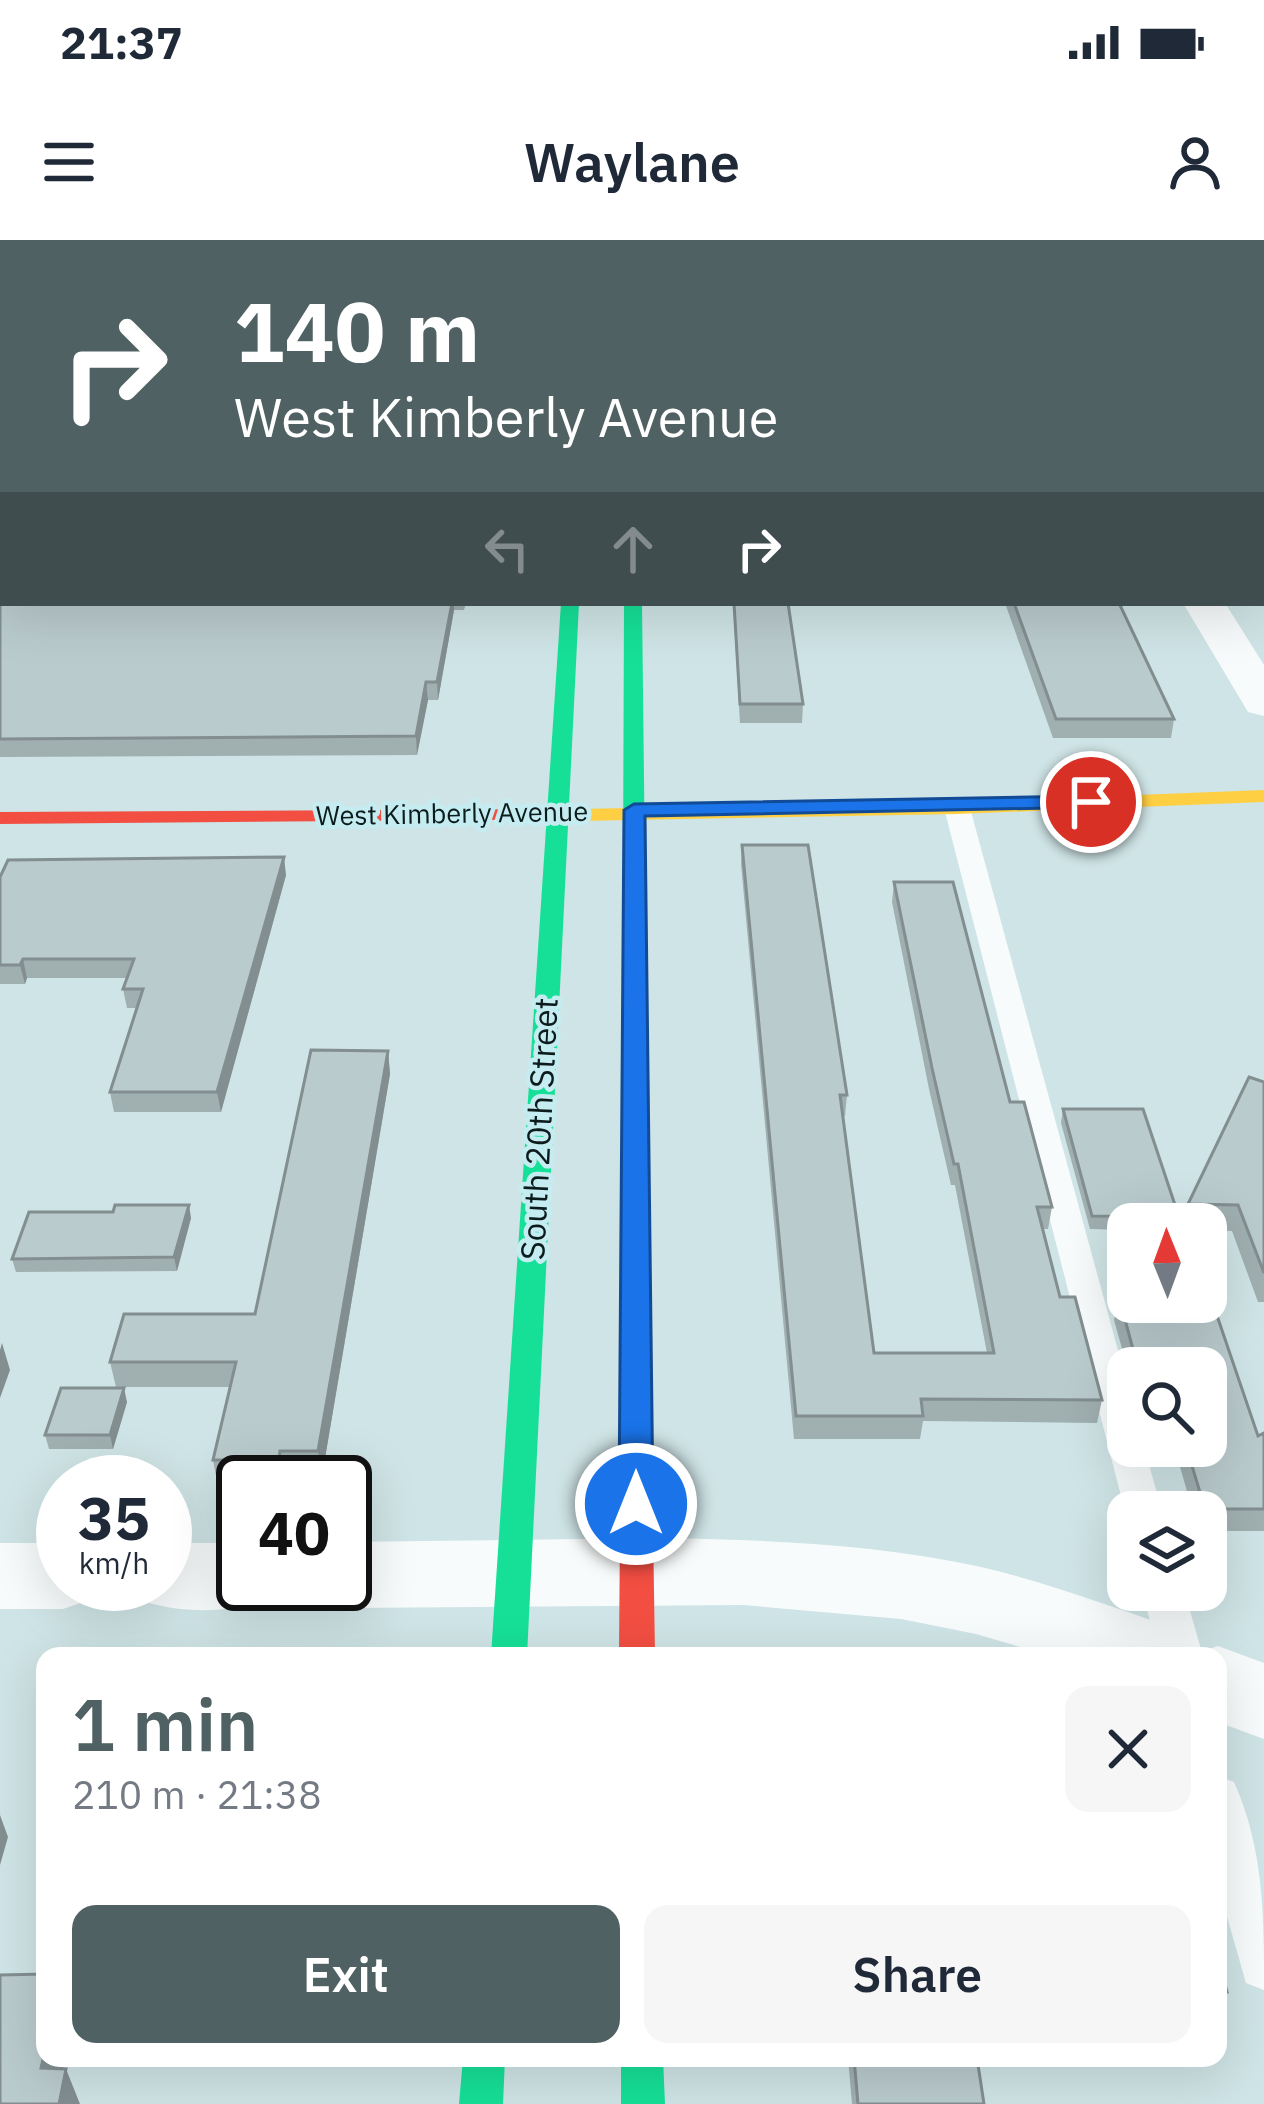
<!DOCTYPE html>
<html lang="en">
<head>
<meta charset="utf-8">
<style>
  body { margin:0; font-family:"IBM Plex Sans",sans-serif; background:#f6f6f7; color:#1f2937; height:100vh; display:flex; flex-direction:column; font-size:45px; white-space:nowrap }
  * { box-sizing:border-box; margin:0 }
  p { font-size:39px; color:#747a83 }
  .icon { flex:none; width:66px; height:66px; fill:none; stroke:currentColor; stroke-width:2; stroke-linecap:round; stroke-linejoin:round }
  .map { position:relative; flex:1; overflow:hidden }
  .side { position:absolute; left:36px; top:1407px; width:1191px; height:420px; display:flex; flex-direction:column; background:#fff; border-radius:24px; box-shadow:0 12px 48px #0002 }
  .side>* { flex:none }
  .banner { position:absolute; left:0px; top:0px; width:1266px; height:366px; box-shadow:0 12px 48px #0002; background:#506163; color:#fff; overflow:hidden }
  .needle { width:78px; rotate:359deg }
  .buttons { position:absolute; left:1107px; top:963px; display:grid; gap:24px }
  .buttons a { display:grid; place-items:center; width:120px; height:120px; border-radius:24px; background:#fff; box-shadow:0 12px 48px #0002; font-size:60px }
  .speed { position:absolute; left:36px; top:1215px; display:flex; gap:24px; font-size:60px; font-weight:700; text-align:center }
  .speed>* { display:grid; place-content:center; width:156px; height:156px; border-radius:50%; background:#fff; box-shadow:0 12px 48px #0002; line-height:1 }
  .speed small { font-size:30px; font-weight:400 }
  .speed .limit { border:6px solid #111; border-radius:18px; background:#fff; color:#111 }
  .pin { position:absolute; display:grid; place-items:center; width:102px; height:102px; color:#fff; margin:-51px; border:6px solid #fff; border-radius:50%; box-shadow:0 3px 12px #0007 }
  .me { position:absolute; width:132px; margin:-66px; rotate:0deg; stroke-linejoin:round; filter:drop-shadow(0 0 9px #0008) }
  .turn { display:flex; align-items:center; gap:42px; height:252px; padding:0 36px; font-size:54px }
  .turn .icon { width:156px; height:156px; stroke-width:2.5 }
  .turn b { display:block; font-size:84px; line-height:102px }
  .lanes { display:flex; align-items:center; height:114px; padding:0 36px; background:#0003; justify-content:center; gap:60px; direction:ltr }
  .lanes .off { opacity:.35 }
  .round { display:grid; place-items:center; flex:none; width:126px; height:126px; border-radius:24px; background:#f6f6f7 }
  .head { display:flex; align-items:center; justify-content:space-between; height:204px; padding:0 36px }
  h1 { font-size:72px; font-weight:600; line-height:90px; color:#506163 }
  .action { display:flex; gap:24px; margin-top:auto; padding:24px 36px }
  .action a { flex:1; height:138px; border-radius:24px; background:#506163; color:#fff; font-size:48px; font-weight:600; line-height:138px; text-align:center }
  .action a+a { background:#f6f6f7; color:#1f2937 }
  .status { display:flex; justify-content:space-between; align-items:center; height:84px; padding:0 60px; background:#fff; direction:ltr }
  .status svg { height:33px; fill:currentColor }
  header { display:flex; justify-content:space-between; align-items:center; height:156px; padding:0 36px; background:#fff; font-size:54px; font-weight:600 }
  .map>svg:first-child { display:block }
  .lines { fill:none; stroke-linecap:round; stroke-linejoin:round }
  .lane { fill:#f8fbfb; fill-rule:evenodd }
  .street { fill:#f8fbfb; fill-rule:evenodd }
  .fast { fill:#16e098; fill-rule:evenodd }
  .slow { fill:#ffcf43; fill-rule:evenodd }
  .jam { fill:#f24e42; fill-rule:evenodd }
  .wall { fill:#a0afb0 }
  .shaded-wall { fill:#828e90 }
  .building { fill:#bacbcd; stroke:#828e90; stroke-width:3 }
  .route { fill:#1a73e8; stroke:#114b97; stroke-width:3 }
  .labels { text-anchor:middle; stroke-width:9; stroke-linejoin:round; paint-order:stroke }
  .far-street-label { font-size:27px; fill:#0c1b1c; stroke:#c5ecf0 }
  .street-label { font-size:33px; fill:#0c1b1c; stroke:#c5ecf0 }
</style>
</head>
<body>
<div class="status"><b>21:37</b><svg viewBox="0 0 49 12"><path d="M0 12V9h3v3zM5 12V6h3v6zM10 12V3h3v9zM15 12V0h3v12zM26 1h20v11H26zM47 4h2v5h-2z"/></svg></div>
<header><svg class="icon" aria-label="menu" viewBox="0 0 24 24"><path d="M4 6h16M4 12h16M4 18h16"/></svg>Waylane<svg class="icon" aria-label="person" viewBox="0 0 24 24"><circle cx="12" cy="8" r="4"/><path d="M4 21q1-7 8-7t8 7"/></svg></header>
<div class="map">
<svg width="1264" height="1864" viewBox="0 0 1264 1864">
  <rect width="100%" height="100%" fill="#cfe4e6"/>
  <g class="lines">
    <g class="lane">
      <polygon points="957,560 970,568 1128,1147 1128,1206 1144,1206 1162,1272 1128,1272 1128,1283 944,568"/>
      <polygon points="1142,1350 1184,1350 1203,1416 1159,1416"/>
      <path d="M1218 1536 1234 1542C1264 1609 1264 1677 1264 1750L1246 1743 1218 1645Z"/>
    </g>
    <g class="street">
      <rect x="0" y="293" width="3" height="24"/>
      <polygon points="1183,363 1225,363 1264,425 1264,476 1248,472"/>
      <path d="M662 1298C769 1300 876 1304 981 1327 1049 1343 1115 1368 1182 1391L1193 1414 1218 1406 1264 1423V1499L1218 1482V1416H1051L976 1394 901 1379 743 1365 345 1368 316 1358 308 1344H345V1302Z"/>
      <polygon points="0,1303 63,1303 63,1344 100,1344 92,1359 63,1369 0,1369"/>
      <path d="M165 1303H243V1344H280L272 1359C228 1374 180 1374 136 1359L128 1344H165Z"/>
    </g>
    <g class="fast">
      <rect x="585" y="0" width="10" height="3"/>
      <polygon points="561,363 579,363 527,1416 491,1416"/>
      <polygon points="624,363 642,363 651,1158 647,1166 625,1166 621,1158"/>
      <polygon points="463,1818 505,1818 503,1864 459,1864"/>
      <polygon points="621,1818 663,1818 665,1864 621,1864"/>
    </g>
    <polygon class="slow" points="1264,550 1264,562 957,574 578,581 568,575 578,569 957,562"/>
    <g class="jam">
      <polygon points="578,569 585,571 585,579 0,584 0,572"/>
      <polygon points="636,1147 647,1150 651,1158 655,1416 619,1416 621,1158 625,1150"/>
    </g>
  </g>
  <g class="wall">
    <polygon points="0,336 3,363 466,363 464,370 454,370 438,460 428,460 417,515 0,517"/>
    <polygon points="788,363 803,464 802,483 740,483 733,364 724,363"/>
    <polygon points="1005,363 1119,363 1174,479 1171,498 1053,498"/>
    <polygon points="742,605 847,855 845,876 843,876 874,1113 987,1113 955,945 951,945 929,849 892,662 894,642 1010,862 1052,967 1048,989 1043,989 1060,1057 1102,1160 1097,1183 923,1181 920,1199 794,1199 741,624"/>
    <polygon points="286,635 221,872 114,872 110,852 136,768 127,768 123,749 127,738 27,738 25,744 0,744 0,637"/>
    <polygon points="388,811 390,834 322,1236 285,1236 284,1242 243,1242 243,1246 218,1246 213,1220 230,1147 116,1147 110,1122 255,1074"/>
    <polygon points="1264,842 1264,1062 1258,1062 1232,991 1206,990 1206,984 1183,984 1188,964"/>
    <polygon points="1063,869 1179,977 1177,984 1128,984 1128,990 1090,989 1061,883"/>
    <polygon points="113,972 191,978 177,1031 16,1032 12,1019"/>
    <polygon points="1119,1057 1128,1057 1128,1062 1206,1062 1206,1058 1211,1058 1258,1196 1264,1193 1264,1291 1206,1291 1206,1272 1193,1272 1174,1206 1206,1206 1206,1128 1128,1128 1128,1130 1114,1080"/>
    <polygon points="127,1162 113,1209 49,1209 45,1195"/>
    <polygon points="1218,1716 1227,1752 1222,1766 1218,1766"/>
    <polygon points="848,1818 977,1818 984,1864 852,1864"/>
  </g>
  <g class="shaded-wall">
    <polygon points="3,253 3,274 0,278 0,257"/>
    <polygon points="452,363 454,363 454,370 438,460 437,442"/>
    <polygon points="426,442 428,460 417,515 416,496"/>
    <polygon points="284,617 286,635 221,872 217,852"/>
    <polygon points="23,719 27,738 25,744 20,725"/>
    <polygon points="388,811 390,834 322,1236 318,1211"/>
    <polygon points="189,965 191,978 177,1031 174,1017"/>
    <polygon points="2,1103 10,1130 0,1158 0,1110"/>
    <polygon points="124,1148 127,1162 113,1209 110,1195"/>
    <polygon points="280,1211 285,1236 284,1242 279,1220"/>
    <polygon points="0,1575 8,1597 0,1625"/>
    <polygon points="45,1811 45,1818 65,1818 55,1863 41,1828"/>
    <polygon points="66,1829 80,1864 59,1864"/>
  </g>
  <g class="building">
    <polygon points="23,0 311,0 310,3 20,3"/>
    <polygon points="437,0 508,0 507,3 436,3"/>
    <polygon points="736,0 1264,0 1264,44 1263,3 736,3"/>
    <polygon points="3,21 3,61 0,49 0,24"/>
    <polygon points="1263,54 1264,59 1264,152 1263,152"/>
    <polygon points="3,71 3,253 0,257 0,72"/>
    <polygon points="1263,196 1264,197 1264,312 1263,310"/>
    <polygon points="0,336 3,336 3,363 452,363 437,442 426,442 416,496 0,499"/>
    <polygon points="734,363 788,363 803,464 740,464"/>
    <polygon points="1014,363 1119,363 1174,479 1056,479"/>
    <polygon points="742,605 808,605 847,855 840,855 874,1113 994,1113 958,924 954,924 932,828 894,642 953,642 1010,862 1024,862 1052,967 1037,967 1060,1057 1075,1057 1102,1160 921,1159 923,1176 796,1176"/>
    <polygon points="284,617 217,852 110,852 143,749 123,749 134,719 23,719 20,725 0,725 0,637 8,620"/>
    <polygon points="311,810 388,811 318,1211 280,1211 279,1220 213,1220 236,1122 110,1122 124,1074 255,1074"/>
    <polygon points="1249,837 1264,842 1264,1033 1238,965 1188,964"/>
    <polygon points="1063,869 1143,869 1179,977 1092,976"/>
    <polygon points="115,965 189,965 174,1017 12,1019 29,972 113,972"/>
    <polygon points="1119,1057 1128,1057 1128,1062 1206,1062 1206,1058 1211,1058 1258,1196 1264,1193 1264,1269 1205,1269 1186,1206 1206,1206 1206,1128 1138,1128"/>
    <polygon points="61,1148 124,1148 110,1195 45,1195"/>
    <polygon points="1218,1716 1227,1752 1218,1752"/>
    <polygon points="45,1734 45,1811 41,1828 66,1829 59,1864 0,1864 0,1735"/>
    <polygon points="854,1818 977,1818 984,1864 858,1864"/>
  </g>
  <polygon class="route" points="1091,556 1101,562 1098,567 645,576 653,1264 648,1273 636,1277 624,1273 619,1264 624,570 634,564"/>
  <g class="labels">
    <g class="far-street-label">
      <text transform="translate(452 574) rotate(-1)" y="9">West Kimberly Avenue</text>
    </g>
    <g class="street-label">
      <text transform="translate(539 889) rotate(-87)" y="12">South 20th Street</text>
    </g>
  </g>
</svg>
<div class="buttons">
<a><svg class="needle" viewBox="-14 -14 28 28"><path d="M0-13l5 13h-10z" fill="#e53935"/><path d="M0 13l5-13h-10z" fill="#747a83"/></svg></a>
<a><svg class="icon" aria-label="search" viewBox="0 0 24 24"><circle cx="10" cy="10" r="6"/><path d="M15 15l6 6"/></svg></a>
<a><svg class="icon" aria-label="layers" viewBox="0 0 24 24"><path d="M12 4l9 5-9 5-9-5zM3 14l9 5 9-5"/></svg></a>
</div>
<div class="speed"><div>35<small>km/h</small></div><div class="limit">40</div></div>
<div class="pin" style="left:1091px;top:562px;background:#d93025"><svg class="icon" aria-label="arrive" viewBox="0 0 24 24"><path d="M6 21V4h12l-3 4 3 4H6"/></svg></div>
<svg class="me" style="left:636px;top:1264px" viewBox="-20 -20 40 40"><circle r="17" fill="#1a73e8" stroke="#fff" stroke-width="3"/><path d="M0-11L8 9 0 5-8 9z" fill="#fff"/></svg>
<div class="banner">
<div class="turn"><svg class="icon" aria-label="right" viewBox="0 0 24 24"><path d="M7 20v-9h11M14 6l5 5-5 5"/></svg><div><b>140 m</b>West Kimberly Avenue</div></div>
<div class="lanes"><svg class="icon off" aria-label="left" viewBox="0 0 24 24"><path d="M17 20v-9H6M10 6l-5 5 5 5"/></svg><svg class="icon off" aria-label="ahead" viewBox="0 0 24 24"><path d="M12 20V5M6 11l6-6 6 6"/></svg><svg class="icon" aria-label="right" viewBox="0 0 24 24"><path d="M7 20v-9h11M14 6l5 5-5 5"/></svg></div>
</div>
<section class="side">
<div class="head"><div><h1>1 min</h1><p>210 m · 21:38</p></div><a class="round"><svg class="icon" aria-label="close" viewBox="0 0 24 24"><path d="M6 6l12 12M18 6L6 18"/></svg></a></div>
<div class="action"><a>Exit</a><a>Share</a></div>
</section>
</div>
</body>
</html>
